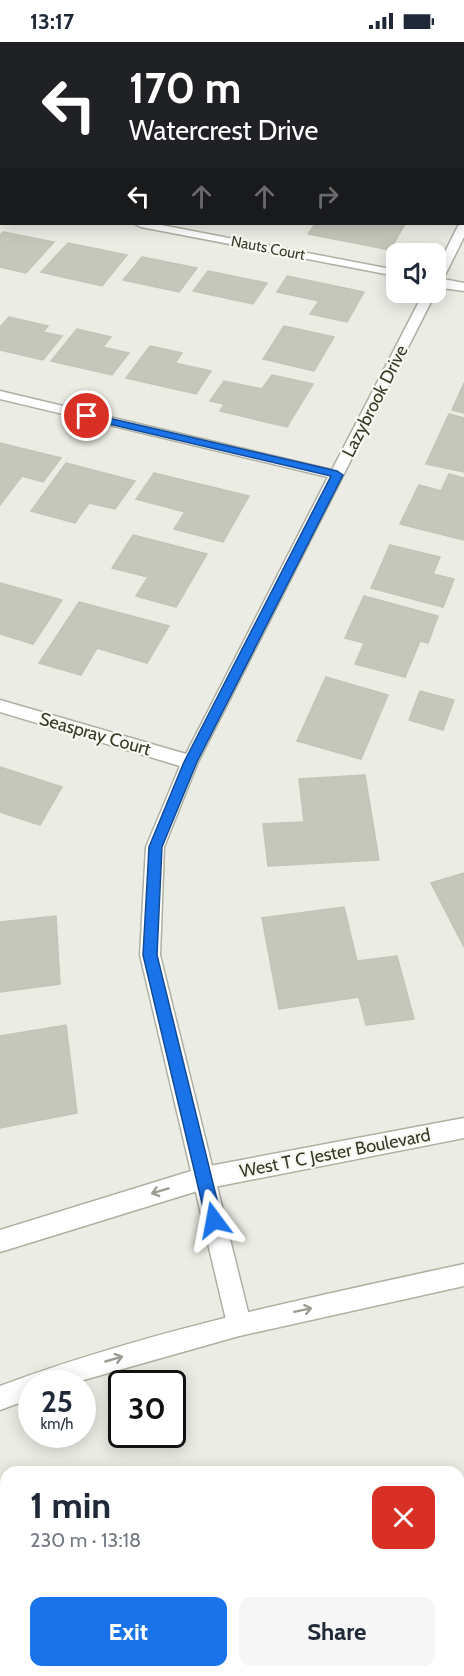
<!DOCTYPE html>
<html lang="en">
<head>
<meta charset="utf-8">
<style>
  body { margin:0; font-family:Cabin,sans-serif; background:#f6f6f7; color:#1f2937; height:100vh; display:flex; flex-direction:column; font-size:22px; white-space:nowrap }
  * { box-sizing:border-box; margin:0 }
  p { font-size:20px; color:#747a83 }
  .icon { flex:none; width:33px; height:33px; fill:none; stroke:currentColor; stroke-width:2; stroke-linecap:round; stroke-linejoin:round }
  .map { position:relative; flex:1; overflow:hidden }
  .details { position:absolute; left:0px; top:1424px; width:465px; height:212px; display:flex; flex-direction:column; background:#fff; border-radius:18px 18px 0 0; box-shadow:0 3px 15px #0003 }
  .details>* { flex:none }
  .guide { position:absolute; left:0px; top:0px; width:465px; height:183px; box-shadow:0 3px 15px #0003; background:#202124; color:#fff; overflow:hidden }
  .controls { position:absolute; left:386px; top:201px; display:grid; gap:12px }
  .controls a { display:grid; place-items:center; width:60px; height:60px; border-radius:12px; background:#fff; box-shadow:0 3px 15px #0003; font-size:30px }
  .speed { position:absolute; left:18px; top:1328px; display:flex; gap:12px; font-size:30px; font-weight:700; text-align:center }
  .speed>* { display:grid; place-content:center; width:78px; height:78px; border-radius:50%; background:#fff; box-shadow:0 3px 15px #0003; line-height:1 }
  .speed small { font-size:15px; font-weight:400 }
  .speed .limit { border:3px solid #111; border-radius:9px; background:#fff; color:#111 }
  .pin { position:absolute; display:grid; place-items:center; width:51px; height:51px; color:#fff; margin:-26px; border:3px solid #fff; border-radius:50%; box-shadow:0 2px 6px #0007 }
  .me { position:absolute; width:66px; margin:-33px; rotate:347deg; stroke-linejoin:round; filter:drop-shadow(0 0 4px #0008) }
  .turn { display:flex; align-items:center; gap:21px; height:126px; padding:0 30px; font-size:27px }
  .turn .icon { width:78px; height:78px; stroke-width:2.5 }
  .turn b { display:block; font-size:42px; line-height:51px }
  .lanes { display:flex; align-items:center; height:57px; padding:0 30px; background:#0003; justify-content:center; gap:30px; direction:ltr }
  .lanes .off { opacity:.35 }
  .round { display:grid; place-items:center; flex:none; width:63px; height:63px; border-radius:12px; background:#f6f6f7 }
  .head { display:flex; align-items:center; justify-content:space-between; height:102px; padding:0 30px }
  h1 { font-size:36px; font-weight:700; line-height:45px }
  .primary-button { display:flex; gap:12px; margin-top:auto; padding:12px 30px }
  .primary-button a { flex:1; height:69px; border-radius:12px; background:#1a73e8; color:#fff; font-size:24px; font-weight:700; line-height:69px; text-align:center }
  .primary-button a+a { background:#f6f6f7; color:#1f2937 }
  .status { display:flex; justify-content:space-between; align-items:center; height:42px; padding:0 30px; background:#fff; direction:ltr }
  .status svg { height:16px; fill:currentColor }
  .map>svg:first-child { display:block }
  .building { fill:#c5c7ba; stroke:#c3c5b7; stroke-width:1.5 }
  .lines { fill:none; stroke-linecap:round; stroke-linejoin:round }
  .minor-casing { stroke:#adb0a3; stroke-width:3 }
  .secondary-casing { stroke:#adb19e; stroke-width:3 }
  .minor { fill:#fff; fill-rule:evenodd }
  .secondary { fill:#fff; fill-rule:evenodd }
  .oneway { stroke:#9a9e92 }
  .route { fill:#1a73e8; stroke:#114b97; stroke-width:1.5 }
  .labels { text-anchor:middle; stroke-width:4.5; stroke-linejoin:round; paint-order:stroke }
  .far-street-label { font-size:15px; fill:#353c25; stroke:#f9f9f4 }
  .street-label { font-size:18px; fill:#353c25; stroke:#f9f9f4 }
</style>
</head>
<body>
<div class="status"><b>13:17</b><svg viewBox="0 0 49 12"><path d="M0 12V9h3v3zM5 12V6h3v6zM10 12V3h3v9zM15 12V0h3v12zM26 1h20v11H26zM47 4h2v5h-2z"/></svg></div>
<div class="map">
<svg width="464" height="1634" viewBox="0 0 464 1634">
  <rect width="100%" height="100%" fill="#ebece4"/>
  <g class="building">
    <polygon points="315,182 405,182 390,208 308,192"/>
    <polygon points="3,190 54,200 26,231 0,225 0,193"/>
    <polygon points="68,201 127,213 102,244 41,230"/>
    <polygon points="142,215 197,226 179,250 123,238"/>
    <polygon points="208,229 267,241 253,262 193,249"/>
    <polygon points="287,234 364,250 347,280 310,272 319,259 277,250"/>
    <polygon points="9,275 48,284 43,290 62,294 43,318 0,308 0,285"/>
    <polygon points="284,284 334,295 314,329 263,317"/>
    <polygon points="77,287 111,295 103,305 129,311 112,333 51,319"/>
    <polygon points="150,304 182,311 175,321 211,329 196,352 126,336"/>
    <polygon points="272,333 313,342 287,385 220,369 224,362 210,359 224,339 262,347"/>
    <polygon points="464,341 464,371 452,368"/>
    <polygon points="449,372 464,376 464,430 426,422"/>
    <polygon points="0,401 61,416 43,440 22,434 0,463"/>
    <polygon points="66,421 135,439 115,467 89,461 75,481 31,469"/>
    <polygon points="154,431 249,454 223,500 174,487 185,470 136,457"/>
    <polygon points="449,432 464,436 464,498 400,482 419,443 441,449"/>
    <polygon points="133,493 207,512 176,565 136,554 148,535 112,526"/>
    <polygon points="390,503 440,515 433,532 454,537 443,565 371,546"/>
    <polygon points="0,541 62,558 33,602 0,592"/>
    <polygon points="364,554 438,574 428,601 420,599 405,635 355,622 364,601 345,596"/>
    <polygon points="79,560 169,584 147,621 97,606 81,633 39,621"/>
    <polygon points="326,635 388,653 361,717 297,699"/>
    <polygon points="420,649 454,658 443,688 409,678"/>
    <polygon points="0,725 62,745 40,783 0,770"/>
    <polygon points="365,733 379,818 268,824 263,782 304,780 299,737"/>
    <polygon points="464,831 464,905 431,841"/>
    <polygon points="344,865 357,919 397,914 414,977 366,983 359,955 279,967 262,876"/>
    <polygon points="56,874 60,942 0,950 0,880"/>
    <polygon points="66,983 77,1071 0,1086 0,994"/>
  </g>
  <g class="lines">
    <g class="minor-casing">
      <g id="minor">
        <rect x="0" y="11" width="2" height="6"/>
        <rect x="0" y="151" width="2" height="6"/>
        <polygon points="464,181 464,195 443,237 464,241 464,249 435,245 435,230 458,184"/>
        <polygon points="135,182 156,182 396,228 396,234 141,185"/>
        <polygon points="435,249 436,250 198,720 164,805 160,913 251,1282 247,1290 239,1294 231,1290 227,1282 140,913 146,805 180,724 0,670 0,658 186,712 328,435 0,357 0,349 332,428 424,250"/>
      </g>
    </g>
    <g class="secondary-casing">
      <g id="secondary">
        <polygon points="464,1076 464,1096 204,1147 0,1210 0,1188 204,1125"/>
        <path d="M464 1222V1244L239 1294 73 1341H32V1356L0 1368V1344C151 1288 307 1256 464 1222Z"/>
      </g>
    </g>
    <use href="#minor" class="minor"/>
    <use href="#secondary" class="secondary"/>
  </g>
  <defs><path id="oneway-shaft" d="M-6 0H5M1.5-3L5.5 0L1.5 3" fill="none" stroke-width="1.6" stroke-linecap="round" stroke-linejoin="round" transform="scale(1.5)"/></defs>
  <g class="oneway">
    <use href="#oneway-shaft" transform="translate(160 1149) rotate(163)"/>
    <use href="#oneway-shaft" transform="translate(303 1268) rotate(-12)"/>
    <use href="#oneway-shaft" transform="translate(114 1317) rotate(-16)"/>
  </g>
  <polygon class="route" points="87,371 337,429 343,433 197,720 162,805 157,913 222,1178 220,1184 214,1186 208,1184 206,1178 143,913 149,805 184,720 331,434 83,376 83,372"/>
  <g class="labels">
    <g class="far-street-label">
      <text transform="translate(268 206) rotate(11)" y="5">Nauts Court</text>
    </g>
    <g class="street-label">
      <text transform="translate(375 359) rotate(-63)" y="6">Lazybrook Drive</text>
      <text transform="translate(95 692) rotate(16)" y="6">Seaspray Court</text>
      <text transform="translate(335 1111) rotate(-11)" y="6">West T C Jester Boulevard</text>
    </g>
  </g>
</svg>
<div class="controls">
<a><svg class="icon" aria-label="sound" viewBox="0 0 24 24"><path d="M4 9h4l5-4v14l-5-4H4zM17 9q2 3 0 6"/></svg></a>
</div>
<div class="speed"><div>25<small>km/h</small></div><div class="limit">30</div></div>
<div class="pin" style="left:87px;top:374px;background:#d93025"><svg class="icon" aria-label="arrive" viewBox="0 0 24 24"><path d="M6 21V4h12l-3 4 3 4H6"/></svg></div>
<svg class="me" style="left:214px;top:1178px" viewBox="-20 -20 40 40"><path d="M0-17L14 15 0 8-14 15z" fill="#1a73e8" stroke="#fff" stroke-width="4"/></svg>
<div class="guide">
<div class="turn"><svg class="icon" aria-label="left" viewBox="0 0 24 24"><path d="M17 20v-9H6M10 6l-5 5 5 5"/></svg><div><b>170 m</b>Watercrest Drive</div></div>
<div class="lanes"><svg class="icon" aria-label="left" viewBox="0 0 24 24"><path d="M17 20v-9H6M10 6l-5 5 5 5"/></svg><svg class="icon off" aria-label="ahead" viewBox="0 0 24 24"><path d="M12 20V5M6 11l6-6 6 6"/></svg><svg class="icon off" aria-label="ahead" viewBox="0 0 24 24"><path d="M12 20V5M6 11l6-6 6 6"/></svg><svg class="icon off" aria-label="right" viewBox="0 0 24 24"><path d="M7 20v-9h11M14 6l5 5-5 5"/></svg></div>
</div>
<section class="details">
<div class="head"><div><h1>1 min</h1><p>230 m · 13:18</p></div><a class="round" style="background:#d93025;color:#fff"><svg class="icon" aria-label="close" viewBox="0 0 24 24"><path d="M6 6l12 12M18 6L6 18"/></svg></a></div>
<div class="primary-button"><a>Exit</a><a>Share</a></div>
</section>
</div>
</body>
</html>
